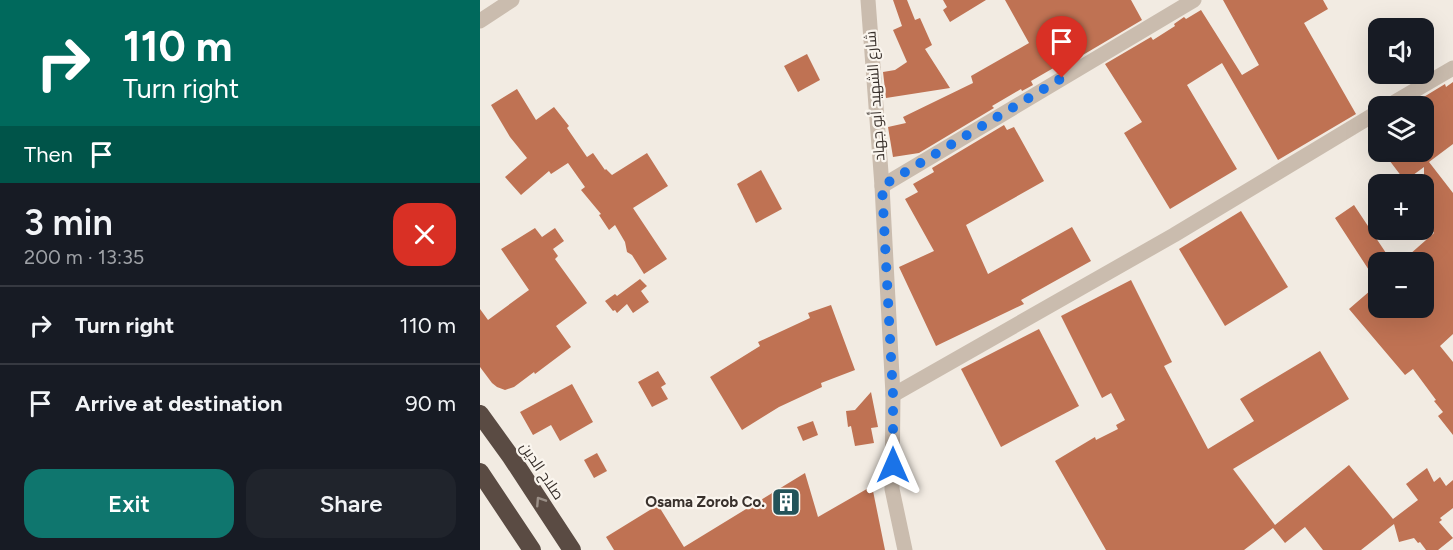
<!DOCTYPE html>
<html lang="en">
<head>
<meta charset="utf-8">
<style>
  body { margin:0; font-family:Figtree,Cairo,sans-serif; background:#20242c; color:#f1f3f6; height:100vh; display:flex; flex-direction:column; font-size:22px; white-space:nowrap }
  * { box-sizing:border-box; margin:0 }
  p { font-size:20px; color:#9ea1a6 }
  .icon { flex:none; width:33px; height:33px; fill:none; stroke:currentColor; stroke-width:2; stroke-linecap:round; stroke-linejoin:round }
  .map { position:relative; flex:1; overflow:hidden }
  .details { display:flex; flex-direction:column; background:#171b24; width:480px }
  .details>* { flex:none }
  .guide { background:#00695c; color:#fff; overflow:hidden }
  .fabs { position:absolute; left:888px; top:18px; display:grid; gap:12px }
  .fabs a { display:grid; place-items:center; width:66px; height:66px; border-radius:12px; background:#171b24; box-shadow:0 6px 24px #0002; font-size:30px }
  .pin { position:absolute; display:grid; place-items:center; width:51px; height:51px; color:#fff; margin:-62px -26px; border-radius:50% 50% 50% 0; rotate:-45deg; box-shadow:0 0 6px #0007 }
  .pin .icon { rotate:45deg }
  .me { position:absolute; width:66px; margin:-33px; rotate:0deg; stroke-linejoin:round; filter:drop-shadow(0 0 4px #0008) }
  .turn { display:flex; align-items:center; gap:21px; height:126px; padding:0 24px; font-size:27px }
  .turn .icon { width:78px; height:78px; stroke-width:2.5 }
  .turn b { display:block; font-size:42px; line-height:51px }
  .then { display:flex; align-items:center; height:57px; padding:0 24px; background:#0003; gap:12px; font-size:22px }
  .round { display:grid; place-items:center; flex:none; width:63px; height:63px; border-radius:18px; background:#20242c }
  .head { display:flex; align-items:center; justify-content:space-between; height:102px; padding:0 24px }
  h1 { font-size:36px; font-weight:600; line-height:45px }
  .primary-button { display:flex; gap:12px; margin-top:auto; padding:12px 24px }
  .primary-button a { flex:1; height:69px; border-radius:18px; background:#0f766e; color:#fff; font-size:24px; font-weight:600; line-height:69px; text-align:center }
  .primary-button a+a { background:#20242c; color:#f1f3f6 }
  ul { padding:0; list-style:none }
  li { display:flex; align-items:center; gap:18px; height:78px; padding:0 24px; border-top:2px solid #363941 }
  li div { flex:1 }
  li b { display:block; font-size:22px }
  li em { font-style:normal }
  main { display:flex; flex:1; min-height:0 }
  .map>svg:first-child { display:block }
  .building { fill:#bf7253 }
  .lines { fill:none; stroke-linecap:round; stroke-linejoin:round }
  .minor { stroke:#cabcae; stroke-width:15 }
  .highway { stroke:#5a4b43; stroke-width:18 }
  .oneway { stroke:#9a8f87 }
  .route { stroke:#1a73e8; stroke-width:10; stroke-dasharray:0 18 }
  .labels { text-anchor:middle; stroke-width:4.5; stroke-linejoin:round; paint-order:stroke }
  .street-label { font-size:15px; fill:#39312c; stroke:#faf5ee }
  .poi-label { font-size:15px; font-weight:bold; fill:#39312c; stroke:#faf5ee; text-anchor:end }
</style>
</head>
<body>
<main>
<section class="details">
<div class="guide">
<div class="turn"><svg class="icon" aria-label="right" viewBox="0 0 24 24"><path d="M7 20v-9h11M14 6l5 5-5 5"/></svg><div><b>110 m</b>Turn right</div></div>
<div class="then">Then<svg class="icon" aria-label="arrive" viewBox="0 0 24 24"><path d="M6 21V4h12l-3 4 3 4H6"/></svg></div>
</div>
<div class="head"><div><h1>3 min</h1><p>200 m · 13:35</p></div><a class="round" style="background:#d93025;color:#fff"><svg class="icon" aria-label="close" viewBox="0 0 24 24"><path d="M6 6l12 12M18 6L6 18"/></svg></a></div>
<ul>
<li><svg class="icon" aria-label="right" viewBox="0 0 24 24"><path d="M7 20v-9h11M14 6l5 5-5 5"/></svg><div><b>Turn right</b></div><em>110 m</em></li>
<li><svg class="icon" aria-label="arrive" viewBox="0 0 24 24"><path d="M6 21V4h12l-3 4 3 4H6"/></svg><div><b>Arrive at destination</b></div><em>90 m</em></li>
</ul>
<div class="primary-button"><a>Exit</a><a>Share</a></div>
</section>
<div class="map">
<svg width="973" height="550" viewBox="0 0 973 550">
  <rect width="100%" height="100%" fill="#f2ebe2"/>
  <g class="building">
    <polygon points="413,0 427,0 435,20 440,18 452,45 445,49 470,88 406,98 403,72 415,70 427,62 413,30 422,26"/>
    <polygon points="463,0 506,0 470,22 463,10 467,7"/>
    <polygon points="525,0 651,0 662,20 591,62 589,59 551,81 553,85 542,91 541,89 512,106 514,108 439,153 413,157 408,127 426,123 423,117 493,83 491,76 549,43"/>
    <polygon points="743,0 843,0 848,9 824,23 876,114 798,160 742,63 707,85 757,169 690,209 644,133 662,122 625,64 671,37 673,40 695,26 694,24 704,17 706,19 721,10 762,75 779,65"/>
    <polygon points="327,54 340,80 318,92 304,66"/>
    <polygon points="973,82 973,144 949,162 973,193 973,334 960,346 973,362 973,435 958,416 963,412 954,401 956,400 933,369 925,375 869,309 898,284 855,218 874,205 912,262 898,262 898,308 944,308 944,262 921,262 954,233 944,219 944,167 925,181 903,152 944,152 944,106 929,106 965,84 966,87"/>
    <polygon points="37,89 56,120 74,107 89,126 87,128 107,157 113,153 125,170 126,169 132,175 167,153 188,186 153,208 187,259 164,274 152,255 147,252 145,242 135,225 129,230 119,215 121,214 101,190 105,187 88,163 71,174 69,171 41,195 25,177 47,158 30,137 11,105"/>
    <polygon points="524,125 527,130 534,127 564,181 486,225 508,274 592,227 611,261 541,300 544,304 456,346 419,267 454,251 425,199 438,192 433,184 454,172 452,168"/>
    <polygon points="281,170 302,209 276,223 257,184"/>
    <polygon points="761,211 808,287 745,326 699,249"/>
    <polygon points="55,228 62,237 75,228 84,241 73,249 78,256 75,259 107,303 76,326 91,347 55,374 54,372 34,387 25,390 17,387 12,383 0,367 0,309 8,320 49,290 21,249"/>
    <polygon points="160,279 167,286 161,291 169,302 153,313 147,304 137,313 135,310 133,311 125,301 135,294 137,296"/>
    <polygon points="651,280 692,362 684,366 728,449 774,421 760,399 840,351 869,399 753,469 795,525 869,465 913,519 938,500 926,484 947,468 954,482 960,477 966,486 973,480 973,508 960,518 962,520 959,522 973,538 958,550 946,550 940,542 938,543 934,538 919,542 914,524 881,550 843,550 825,527 805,543 793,528 764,550 626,550 575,461 615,437 616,440 638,429 636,425 645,420 631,393 622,398 581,316"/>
    <polygon points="351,305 375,370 341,383 342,387 299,407 262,430 230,377 280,346 278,342 330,318 328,313"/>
    <polygon points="559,329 599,406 521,447 481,369"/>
    <polygon points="178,371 186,384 181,387 188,399 172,407 158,382"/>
    <polygon points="92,384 113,422 80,441 71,425 53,435 40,412"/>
    <polygon points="391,392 398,427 391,428 394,443 375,446 371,426 368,427 366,411 375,410"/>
    <polygon points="333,421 338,435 323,441 317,427"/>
    <polygon points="117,453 127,471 114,478 104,460"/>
    <polygon points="325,473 338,517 392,486 405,550 134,550 126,537 178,505 204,547"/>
  </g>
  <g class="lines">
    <g class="minor">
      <polyline points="388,0 402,186 413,395 412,489 425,550"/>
      <polyline points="0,21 32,0"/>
      <polyline points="908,106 973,68"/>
      <polyline points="402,186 714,0"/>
      <polyline points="413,395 694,235 898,112"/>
    </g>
    <g class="highway">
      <polyline points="0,414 31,457 92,550"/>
      <polyline points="0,472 52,550"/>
    </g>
  </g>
  <defs><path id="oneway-chevron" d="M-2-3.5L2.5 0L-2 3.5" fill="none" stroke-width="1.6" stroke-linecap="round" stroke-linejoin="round" transform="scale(1.5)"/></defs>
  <use class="oneway" href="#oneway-chevron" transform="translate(60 501) rotate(-123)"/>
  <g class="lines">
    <polyline class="route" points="413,465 413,395 402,186 582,78"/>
  </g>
  <defs>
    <g id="building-square" transform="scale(1.5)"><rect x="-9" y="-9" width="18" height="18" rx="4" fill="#235359" stroke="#faf5ee"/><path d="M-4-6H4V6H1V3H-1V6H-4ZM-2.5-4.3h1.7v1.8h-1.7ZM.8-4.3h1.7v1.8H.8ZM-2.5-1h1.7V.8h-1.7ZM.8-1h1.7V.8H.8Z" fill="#fff"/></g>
  </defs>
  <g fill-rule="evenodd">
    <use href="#building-square" x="306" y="502"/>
  </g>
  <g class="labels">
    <g class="street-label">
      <text transform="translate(395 96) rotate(-94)" y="5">شارع الشهيد أبو جهاد</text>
      <text transform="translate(62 471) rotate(56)" y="5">صلاح الدين</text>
    </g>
    <g class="poi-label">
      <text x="285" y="507">Osama Zorob Co.</text>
    </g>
  </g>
</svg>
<div class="fabs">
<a><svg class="icon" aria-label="sound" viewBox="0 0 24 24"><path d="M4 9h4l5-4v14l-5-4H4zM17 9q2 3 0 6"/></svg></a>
<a><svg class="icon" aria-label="layers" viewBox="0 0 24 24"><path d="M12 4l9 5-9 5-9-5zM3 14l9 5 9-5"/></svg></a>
<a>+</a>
<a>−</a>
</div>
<div class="pin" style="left:582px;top:78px;background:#d93025"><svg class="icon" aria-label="arrive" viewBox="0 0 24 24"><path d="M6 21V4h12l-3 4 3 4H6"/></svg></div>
<svg class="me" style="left:413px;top:465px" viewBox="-20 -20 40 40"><path d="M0-17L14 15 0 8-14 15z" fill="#1a73e8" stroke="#fff" stroke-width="4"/></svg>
</div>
</main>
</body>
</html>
